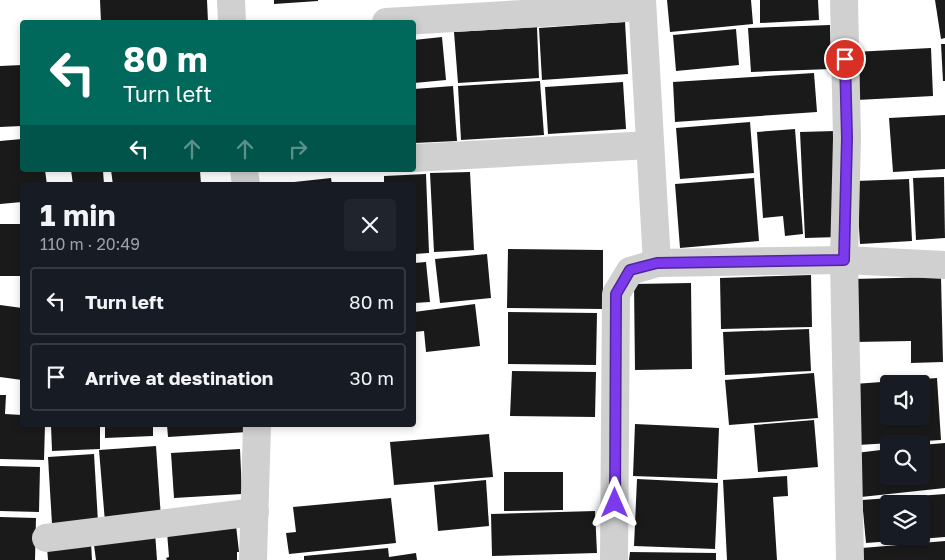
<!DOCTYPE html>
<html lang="en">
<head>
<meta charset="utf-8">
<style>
  body { margin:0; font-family:"Golos Text",sans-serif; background:#20242c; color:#f1f3f6; height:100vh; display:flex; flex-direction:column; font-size:19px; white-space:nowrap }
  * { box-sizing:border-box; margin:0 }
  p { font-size:16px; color:#9ea1a6 }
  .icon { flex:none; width:28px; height:28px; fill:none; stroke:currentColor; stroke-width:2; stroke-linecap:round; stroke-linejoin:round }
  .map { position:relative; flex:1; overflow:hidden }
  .details { position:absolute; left:20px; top:182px; width:396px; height:245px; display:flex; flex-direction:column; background:#171b24; border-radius:5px; box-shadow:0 2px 8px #0003 }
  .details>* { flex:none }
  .guide { position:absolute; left:20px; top:20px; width:396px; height:152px; border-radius:5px; box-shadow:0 2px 8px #0003; background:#00695c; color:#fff; overflow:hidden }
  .buttons { position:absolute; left:880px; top:375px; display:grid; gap:10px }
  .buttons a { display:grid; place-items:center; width:50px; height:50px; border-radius:5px; background:#171b24; box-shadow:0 2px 8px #0003; font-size:25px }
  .pin { position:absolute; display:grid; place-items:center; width:42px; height:42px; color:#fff; margin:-21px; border:2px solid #fff; border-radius:50%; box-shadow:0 1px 5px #0007 }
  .me { position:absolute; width:55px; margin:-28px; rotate:0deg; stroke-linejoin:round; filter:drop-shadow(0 0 4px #0008) }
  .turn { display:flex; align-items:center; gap:18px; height:105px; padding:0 20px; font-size:22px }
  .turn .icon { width:65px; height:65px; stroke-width:2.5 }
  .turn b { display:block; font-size:35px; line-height:42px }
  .lanes { display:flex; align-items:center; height:48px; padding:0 20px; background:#0003; justify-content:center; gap:25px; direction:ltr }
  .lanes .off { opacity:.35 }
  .round { display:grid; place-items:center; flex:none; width:52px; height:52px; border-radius:5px; background:#20242c }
  .overview { display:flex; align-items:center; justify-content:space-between; height:85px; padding:0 20px }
  h1 { font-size:30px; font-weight:700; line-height:38px }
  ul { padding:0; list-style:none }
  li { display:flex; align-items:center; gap:15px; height:68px; margin:0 10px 8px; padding:0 10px; border:2px solid #363941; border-radius:5px }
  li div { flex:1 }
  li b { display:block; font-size:19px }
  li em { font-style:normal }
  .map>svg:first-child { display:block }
  .building { fill:#1a1a1a; fill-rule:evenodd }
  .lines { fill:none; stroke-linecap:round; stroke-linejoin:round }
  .street { stroke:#d0d0d0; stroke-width:28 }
  .route-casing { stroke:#51269a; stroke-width:12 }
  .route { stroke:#7c3aed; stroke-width:9 }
</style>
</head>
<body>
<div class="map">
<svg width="945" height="560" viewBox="0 0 945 560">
  <rect width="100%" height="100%" fill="#fff"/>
  <g class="building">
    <polygon points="100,0 207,0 208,22 101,22"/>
    <polygon points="274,0 318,0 318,1 274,4"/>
    <polygon points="667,0 751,0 753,24 670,32"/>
    <polygon points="760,0 818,0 819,20 760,23"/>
    <polygon points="935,0 945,0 945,38 941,39"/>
    <polygon points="625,22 628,74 542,80 539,28"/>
    <polygon points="830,25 831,69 751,72 748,28"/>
    <polygon points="537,27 539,78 458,83 454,32"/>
    <polygon points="736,29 739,65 676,71 673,35"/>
    <polygon points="442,37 446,80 414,83 414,40"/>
    <polygon points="941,44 945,44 945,81 943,81"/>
    <polygon points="931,48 933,96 857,100 854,52"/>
    <polygon points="22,65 22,126 0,127 0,66"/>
    <polygon points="814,73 817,112 675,122 673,82"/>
    <polygon points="540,81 544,135 461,140 458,86"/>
    <polygon points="623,82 626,129 548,134 545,87"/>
    <polygon points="453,86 457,141 414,143 414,89"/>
    <polygon points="945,115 945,169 893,172 889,118"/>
    <polygon points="750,122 754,173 680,179 676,128"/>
    <polygon points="795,129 803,234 785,236 783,216 763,218 757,132"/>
    <polygon points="835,131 839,237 805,238 800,132"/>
    <polygon points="22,139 22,170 45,170 47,185 22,185 22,202 0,204 0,141"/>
    <polygon points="71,170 103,170 104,185 73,185"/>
    <polygon points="111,170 200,170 201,185 113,185"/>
    <polygon points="470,172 474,250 434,252 430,173"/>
    <polygon points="426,174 429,253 414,254 414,185 384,185 384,176"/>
    <polygon points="944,177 945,238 916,240 913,178"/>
    <polygon points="331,178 332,185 276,185 276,184"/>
    <polygon points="754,178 759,241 680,248 675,184"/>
    <polygon points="909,179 912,241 860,244 856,181"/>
    <rect x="0" y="224" width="22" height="52"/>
    <polygon points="508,249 603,250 603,309 507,308"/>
    <polygon points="487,254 491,298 440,303 435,259"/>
    <polygon points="426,262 430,302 414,303 414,263"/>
    <polygon points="811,275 812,327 721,329 720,278"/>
    <polygon points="941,277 943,362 911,363 911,341 854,342 852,279"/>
    <polygon points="691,283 692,369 635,370 634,284"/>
    <polygon points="475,304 480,346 426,352 424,331 414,332 414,312"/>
    <polygon points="0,305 22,308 22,380 0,377"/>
    <polygon points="508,312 597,313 596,365 508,364"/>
    <polygon points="809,329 811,371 725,375 723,332"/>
    <polygon points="512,371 596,372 595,417 510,416"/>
    <polygon points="814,373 818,418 729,425 725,380"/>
    <path d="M937 378 941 440 858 445 854 384ZM889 384H921V416H889Z"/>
    <polygon points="0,395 6,395 5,414 22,415 22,425 45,425 44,460 0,459"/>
    <polygon points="814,420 818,467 758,472 754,425"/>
    <polygon points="635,424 719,428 717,479 633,476"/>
    <polygon points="51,425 100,425 100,449 52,451"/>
    <polygon points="105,425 153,425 153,436 105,438"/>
    <polygon points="167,425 247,425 247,432 168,437"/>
    <polygon points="489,434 493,477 394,485 390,442"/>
    <polygon points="945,443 945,488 861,497 856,453 889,449 889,476 921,476 921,445"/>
    <polygon points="156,446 161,518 105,522 99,450"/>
    <polygon points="240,449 242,494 174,498 171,453"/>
    <polygon points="94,454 98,522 52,524 48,457"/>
    <polygon points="0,466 40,467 39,512 0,511"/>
    <polygon points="504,472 563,472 563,510 504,511"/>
    <polygon points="787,476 788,496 773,497 777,560 727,560 723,480"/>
    <polygon points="637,479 718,483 715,549 634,546"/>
    <polygon points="486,480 489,526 438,531 434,485"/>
    <path d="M945 494V537L866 543 862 500ZM889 504H921V536H889Z"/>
    <polygon points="391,498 396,543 289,554 286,533 296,532 293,507"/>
    <polygon points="595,511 597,553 492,556 491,514"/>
    <polygon points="0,517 36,518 35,560 0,560"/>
    <polygon points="236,525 239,552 237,552 237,560 167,560 166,558 169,557 167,532"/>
    <polygon points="155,532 157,560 96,560 93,538"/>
    <polygon points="945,541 945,560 863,560 862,548"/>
    <polygon points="91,543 92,560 48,560 47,547"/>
    <polygon points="388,548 389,557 416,553 417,560 304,560 304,556"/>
    <polygon points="630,552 716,553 716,560 629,560"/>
  </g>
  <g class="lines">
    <g class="street">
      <polyline points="231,0 232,22"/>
      <polyline points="642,0 657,263"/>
      <polyline points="844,0 847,138 844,260 850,560"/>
      <polyline points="386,22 642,7"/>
      <polyline points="414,158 650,145"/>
      <polyline points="244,170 246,185"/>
      <polyline points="46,538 255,512"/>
      <polyline points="253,560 257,425"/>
      <polyline points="614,560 616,294 630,271 657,263 844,260 945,265"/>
    </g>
  </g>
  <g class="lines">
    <g class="route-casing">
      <polyline id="route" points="615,503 616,294 630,270 657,263 844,260 847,138 845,59"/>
    </g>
    <use href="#route" class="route"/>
  </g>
</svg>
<div class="buttons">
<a><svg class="icon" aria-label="sound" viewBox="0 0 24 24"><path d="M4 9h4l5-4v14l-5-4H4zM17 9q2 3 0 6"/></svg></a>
<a><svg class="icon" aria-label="search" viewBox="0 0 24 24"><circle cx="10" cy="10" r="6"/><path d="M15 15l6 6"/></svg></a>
<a><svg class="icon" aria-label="layers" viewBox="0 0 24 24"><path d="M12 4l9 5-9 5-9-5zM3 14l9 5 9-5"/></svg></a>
</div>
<div class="pin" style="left:845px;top:59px;background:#d93025"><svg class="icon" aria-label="arrive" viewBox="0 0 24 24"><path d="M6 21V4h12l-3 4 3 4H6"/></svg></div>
<svg class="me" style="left:615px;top:503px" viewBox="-20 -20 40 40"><path d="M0-17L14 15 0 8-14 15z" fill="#7c3aed" stroke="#fff" stroke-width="4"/></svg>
<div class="guide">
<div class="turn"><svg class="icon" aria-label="left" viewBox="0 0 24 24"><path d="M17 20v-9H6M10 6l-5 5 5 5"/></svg><div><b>80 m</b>Turn left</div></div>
<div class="lanes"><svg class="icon" aria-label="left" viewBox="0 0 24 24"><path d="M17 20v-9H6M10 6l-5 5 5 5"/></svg><svg class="icon off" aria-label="ahead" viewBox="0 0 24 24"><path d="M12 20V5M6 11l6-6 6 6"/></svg><svg class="icon off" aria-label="ahead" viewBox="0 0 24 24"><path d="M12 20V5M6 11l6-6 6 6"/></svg><svg class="icon off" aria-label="right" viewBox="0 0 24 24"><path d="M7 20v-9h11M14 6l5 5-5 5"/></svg></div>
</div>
<section class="details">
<div class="overview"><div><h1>1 min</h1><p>110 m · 20:49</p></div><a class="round"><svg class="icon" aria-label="close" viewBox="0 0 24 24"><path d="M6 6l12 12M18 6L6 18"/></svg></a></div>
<ul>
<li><svg class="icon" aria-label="left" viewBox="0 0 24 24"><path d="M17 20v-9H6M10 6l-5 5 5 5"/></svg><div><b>Turn left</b></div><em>80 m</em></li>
<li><svg class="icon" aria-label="arrive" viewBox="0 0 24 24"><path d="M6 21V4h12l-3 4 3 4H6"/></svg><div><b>Arrive at destination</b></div><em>30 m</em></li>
</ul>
</section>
</div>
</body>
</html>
